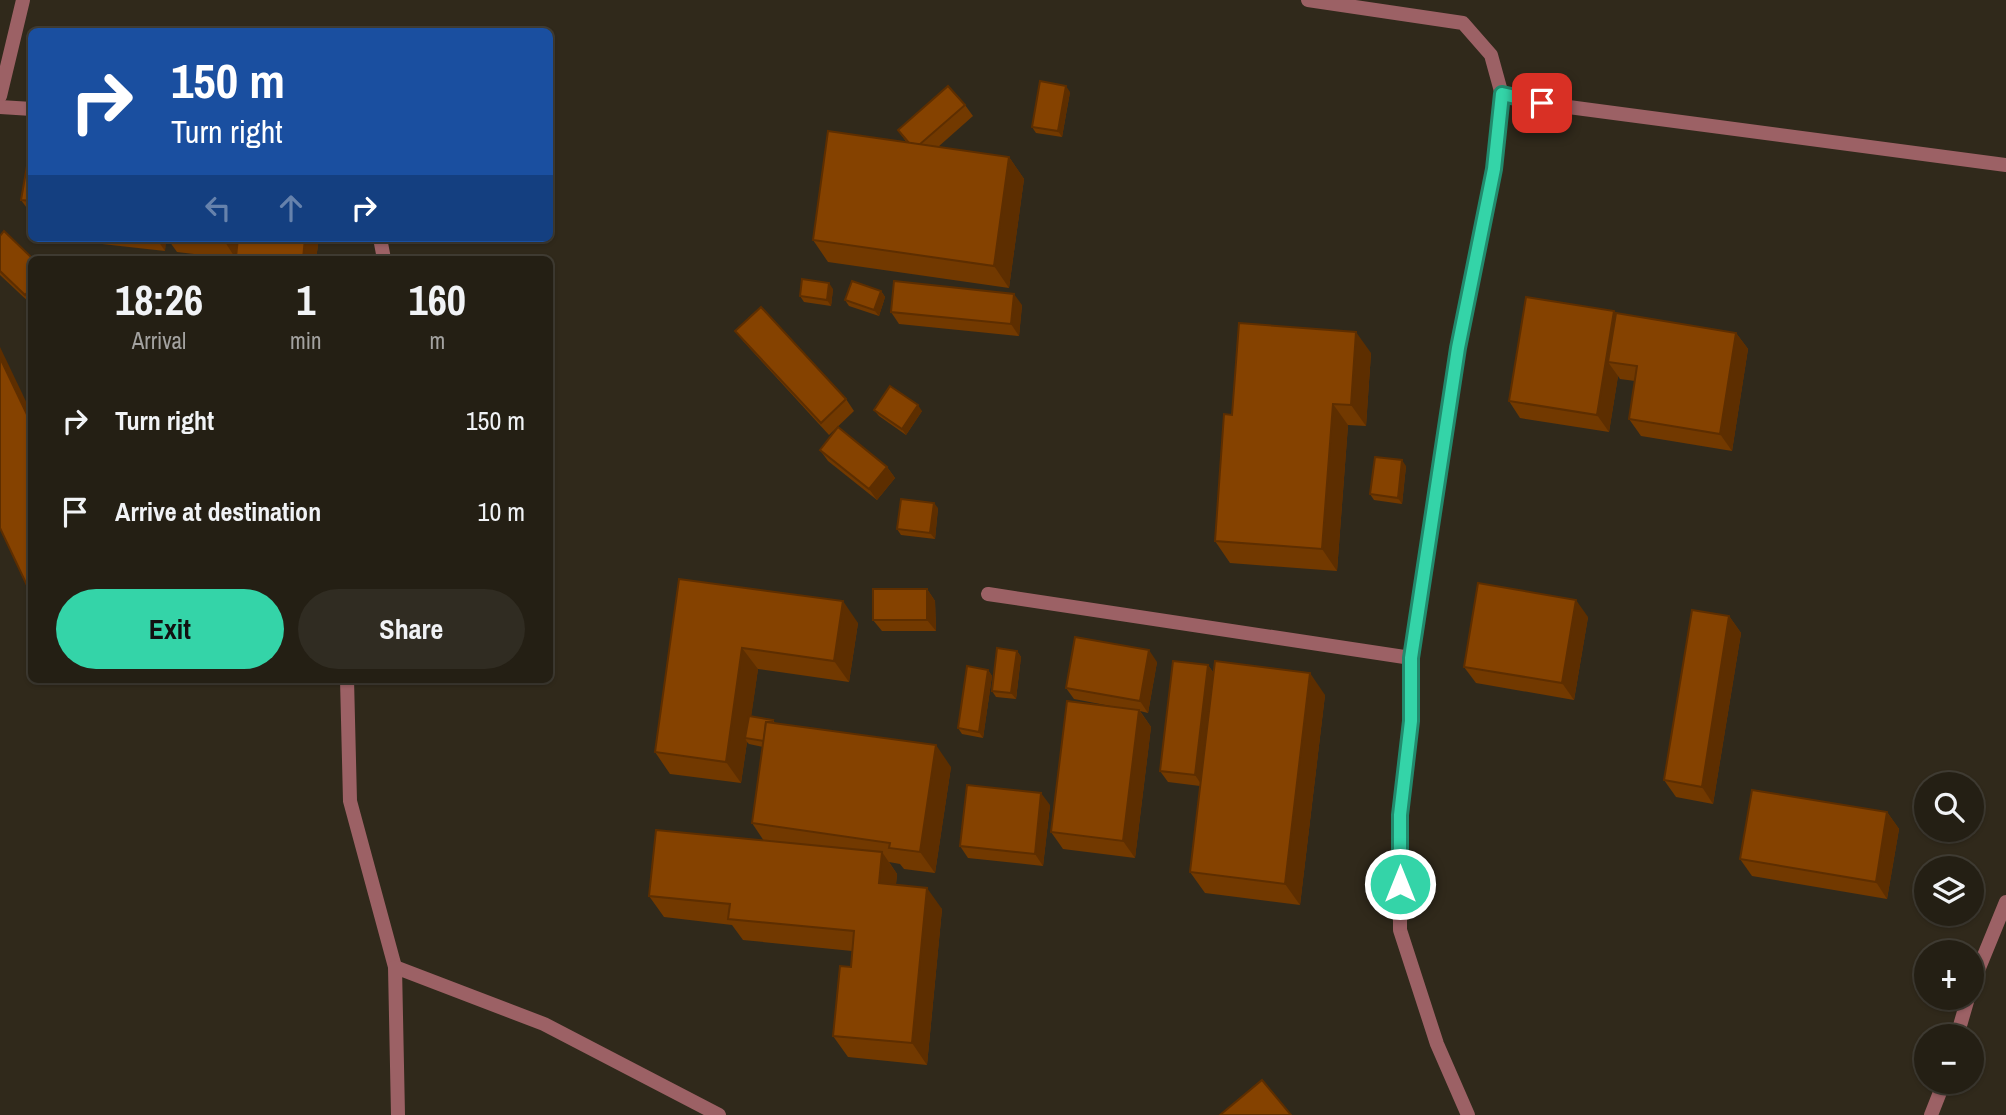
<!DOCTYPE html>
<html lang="en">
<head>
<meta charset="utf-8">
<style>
  body { margin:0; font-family:"Archivo Narrow",sans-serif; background:#302c22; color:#f1f3f6; height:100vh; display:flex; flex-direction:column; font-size:26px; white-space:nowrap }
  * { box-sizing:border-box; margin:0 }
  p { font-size:23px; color:#a3a2a0 }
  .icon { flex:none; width:38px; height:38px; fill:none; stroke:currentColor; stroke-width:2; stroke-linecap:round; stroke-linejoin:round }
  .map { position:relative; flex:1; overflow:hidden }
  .sheet { position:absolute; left:28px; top:256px; width:525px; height:427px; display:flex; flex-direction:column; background:#241f14; border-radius:10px; box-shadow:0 2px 5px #0004,0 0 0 2px #413d34 }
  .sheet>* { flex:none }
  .banner { position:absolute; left:28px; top:28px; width:525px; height:214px; border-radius:10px; box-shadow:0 2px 5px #0004,0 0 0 2px #413d34; background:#1a4fa0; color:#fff; overflow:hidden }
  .buttons { position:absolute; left:1914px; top:772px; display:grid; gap:14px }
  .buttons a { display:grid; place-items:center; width:70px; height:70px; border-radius:50%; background:#241f14; box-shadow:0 2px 5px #0004,0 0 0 2px #413d34; font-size:35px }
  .pin { position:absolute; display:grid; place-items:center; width:60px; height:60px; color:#fff; margin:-30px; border-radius:14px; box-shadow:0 4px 10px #0006 }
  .me { position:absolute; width:77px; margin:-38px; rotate:0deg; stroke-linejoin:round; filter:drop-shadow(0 0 5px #0008) }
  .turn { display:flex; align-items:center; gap:24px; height:147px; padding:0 28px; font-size:32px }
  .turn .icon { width:91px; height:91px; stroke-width:2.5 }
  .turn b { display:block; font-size:49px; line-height:60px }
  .lanes { display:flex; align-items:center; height:66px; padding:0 28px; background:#0003; justify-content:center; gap:35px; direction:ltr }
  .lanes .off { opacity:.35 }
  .eta { display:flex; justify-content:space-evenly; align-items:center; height:119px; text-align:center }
  .eta b { font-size:42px; font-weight:700; line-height:49px }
  .button { display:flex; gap:14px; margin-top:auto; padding:14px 28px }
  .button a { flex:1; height:80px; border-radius:42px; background:#34d4a8; color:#111; font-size:28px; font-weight:700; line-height:80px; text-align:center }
  .button a+a { background:#302c22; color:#f1f3f6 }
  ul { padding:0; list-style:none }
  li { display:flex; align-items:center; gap:21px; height:91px; padding:0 28px }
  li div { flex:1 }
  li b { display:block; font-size:26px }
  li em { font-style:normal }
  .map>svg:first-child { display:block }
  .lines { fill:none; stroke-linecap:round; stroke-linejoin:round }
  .minor { stroke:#9c6165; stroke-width:14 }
  .wall { fill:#723900 }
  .shaded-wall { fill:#5d2e00 }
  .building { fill:#854200; stroke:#5d2e00; stroke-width:2 }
  .route-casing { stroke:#228a6d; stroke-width:18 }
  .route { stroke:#34d4a8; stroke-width:12 }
</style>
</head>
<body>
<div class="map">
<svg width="2006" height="1115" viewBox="0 0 2006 1115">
  <rect width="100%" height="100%" fill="#30291b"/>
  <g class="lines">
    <g class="minor">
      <polyline points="1308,0 1463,23 1491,55 1502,95"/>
      <polyline points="0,96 23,0"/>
      <polyline points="0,107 32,109"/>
      <polyline points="380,238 384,259"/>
      <polyline points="988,594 1411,658 1458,348 1494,169 1502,95 1561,106 2006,165"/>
      <polyline points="1411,658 1411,721 1400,815 1400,930 1437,1044 1468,1115"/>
      <polyline points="347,679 350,801 395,967"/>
      <polyline points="1972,985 2006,902"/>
      <polyline points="1957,1036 1968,998"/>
      <polyline points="398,1115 395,967 544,1024 719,1115"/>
      <polyline points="1931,1115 1944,1082"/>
    </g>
  </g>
  <g class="wall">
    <polygon points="1070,92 1062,137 1036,133 1032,127"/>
    <polygon points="965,105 973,116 938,147 1009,157 1024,179 1009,288 828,262 813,240 907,143 898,130"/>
    <polygon points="32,137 32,212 29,211 21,200"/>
    <polygon points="0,236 32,259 32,305 0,275"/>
    <polygon points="98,238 166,238 165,251 102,244"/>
    <polygon points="167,238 319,238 316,259 237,259 237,258 236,259 177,252"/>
    <polygon points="833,289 831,306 804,302 800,296"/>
    <polygon points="881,291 885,297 879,316 849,306 845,300"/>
    <polygon points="1022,305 1019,336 899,324 891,312"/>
    <polygon points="1616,314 1736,333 1748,349 1732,451 1641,436 1629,419 1635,381 1620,379 1618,376 1609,432 1520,418 1509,401"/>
    <polygon points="735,331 846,399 854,411 829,435 744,342"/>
    <polygon points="1371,353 1366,426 1348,425 1337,571 1230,563 1215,541 1232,415"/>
    <polygon points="874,410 922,411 906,435 879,416"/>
    <polygon points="820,450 887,467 895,478 877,500 828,461"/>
    <polygon points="1406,466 1402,504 1374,500 1370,494"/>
    <polygon points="938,508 935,539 901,535 897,529"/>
    <polygon points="679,579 858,623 849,682 758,669 751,716 773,720 775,723 951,767 935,873 904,869 900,864 889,862 897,874 896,884 942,909 927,1065 848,1057 833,1036 851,967 852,951 743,940 732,925 664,917 649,896 764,841 752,823 763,747 749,744 747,742 741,783 670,774 655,752"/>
    <polygon points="927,589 935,601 936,631 882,631 873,620"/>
    <polygon points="1729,616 1741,633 1713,804 1676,797 1664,780"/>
    <polygon points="1588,617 1574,700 1476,683 1464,667"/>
    <polygon points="1017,651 1021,657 1016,699 996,697 992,691"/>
    <polygon points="1157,662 1148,713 1140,711 1151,727 1135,858 1063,849 1051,832 1121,708 1074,699 1066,688"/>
    <polygon points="1208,665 1213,672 1325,695 1300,905 1205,893 1190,872 1200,786 1168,782 1160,771"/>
    <polygon points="988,670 992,676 983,738 962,734 958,728"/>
    <polygon points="1050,805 1043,866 968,858 960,846"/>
    <polygon points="1887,812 1899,829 1887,899 1752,876 1740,859"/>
  </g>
  <g class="shaded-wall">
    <polygon points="1066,86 1070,92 1062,137 1058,131"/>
    <polygon points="1009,157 1024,179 1009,288 994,266"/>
    <polygon points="156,238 166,238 165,251"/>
    <polygon points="225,238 239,238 236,259 225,242"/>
    <polygon points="305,238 319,238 316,259 303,259"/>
    <polygon points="829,283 833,289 831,306 827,300"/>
    <polygon points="881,291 885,297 879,316 874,310"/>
    <polygon points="1014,294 1022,305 1019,336 1011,324"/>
    <polygon points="1614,311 1626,328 1608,362 1618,376 1609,432 1597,415"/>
    <polygon points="1356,332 1371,353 1366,426 1351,405"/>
    <polygon points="1736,333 1748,349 1732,451 1720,434"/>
    <polygon points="0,347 32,414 32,425 0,358"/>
    <polygon points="1333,404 1348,425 1337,571 1322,549"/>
    <polygon points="918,405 922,411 906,435 902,429"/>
    <polygon points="1402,460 1406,466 1402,504 1398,498"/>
    <polygon points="887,467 895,478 877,500 869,489"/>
    <polygon points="934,503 938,508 935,539 930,533"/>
    <polygon points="927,589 935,601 936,631 927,620"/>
    <polygon points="1576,600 1588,617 1574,700 1562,683"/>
    <polygon points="843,601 858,623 849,682 834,661"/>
    <polygon points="1729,616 1741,633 1713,804 1702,787"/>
    <polygon points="742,648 758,669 748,739 745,738 747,742 741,783 726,762"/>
    <polygon points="1149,650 1157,662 1148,713 1140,701"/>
    <polygon points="1017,651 1021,657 1016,699 1011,693"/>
    <polygon points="1208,665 1216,677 1203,787 1195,775"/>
    <polygon points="988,670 992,676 983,738 979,732"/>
    <polygon points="1310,673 1325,695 1300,905 1285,884"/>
    <polygon points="1139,710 1151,727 1135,858 1123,841"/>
    <polygon points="936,745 951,767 935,873 920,852"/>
    <polygon points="1041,793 1050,805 1043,866 1035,854"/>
    <polygon points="1887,812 1899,829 1887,899 1876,882"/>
    <polygon points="882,852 897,874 894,904 879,883"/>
    <polygon points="927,888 942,909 927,1065 912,1043"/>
  </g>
  <g class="building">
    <polygon points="1040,81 1066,86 1058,131 1032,127"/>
    <polygon points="948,86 965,105 919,145 909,143 898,130"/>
    <polygon points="828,131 1009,157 994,266 813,240"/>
    <polygon points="32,137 32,201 21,200"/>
    <polygon points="4,231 33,259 32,259 32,288 25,295 0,271 0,236"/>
    <polygon points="188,238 225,238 225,242"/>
    <polygon points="238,238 305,238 303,259 255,259 236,257"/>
    <polygon points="802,279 829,283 827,300 800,296"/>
    <polygon points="852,281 881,291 874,310 845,300"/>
    <polygon points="894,281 1014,294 1011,324 891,312"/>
    <polygon points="1526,297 1614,311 1597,415 1509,401"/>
    <polygon points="761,307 846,399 821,423 735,331"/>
    <polygon points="1616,313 1736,333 1720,434 1629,419 1637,366 1608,362"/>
    <polygon points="1239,323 1356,332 1351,405 1333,404 1322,549 1215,541 1224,414 1232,415"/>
    <polygon points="0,358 32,425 32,596 0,528"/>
    <polygon points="890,386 918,405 902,429 874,410"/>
    <polygon points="838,427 887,467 869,489 820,450"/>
    <polygon points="1375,457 1402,460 1398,498 1370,494"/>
    <polygon points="901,499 934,503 930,533 897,529"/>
    <polygon points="679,579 843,601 834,661 742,648 726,762 655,752"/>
    <polygon points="1478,583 1576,600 1562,683 1464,667"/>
    <rect x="873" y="589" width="54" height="31"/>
    <polygon points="1692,610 1729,616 1702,787 1664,780"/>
    <polygon points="1075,637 1149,650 1140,701 1066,688"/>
    <polygon points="997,648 1017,651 1011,693 992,691"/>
    <polygon points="1173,661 1208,665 1195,775 1160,771"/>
    <polygon points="1215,661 1310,673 1285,884 1190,872"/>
    <polygon points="967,666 988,670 979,732 958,728"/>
    <polygon points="1067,701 1139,710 1123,841 1051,832"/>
    <polygon points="749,716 773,720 772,722 766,722 764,741 745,738"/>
    <polygon points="766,722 936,745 920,852 889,848 890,843 752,823"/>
    <polygon points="967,785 1041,793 1035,854 960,846"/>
    <polygon points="1752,790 1887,812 1876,882 1740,859"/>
    <polygon points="656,830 882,852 879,883 927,888 912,1043 833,1036 840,966 851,967 854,931 728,919 730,904 649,896"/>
    <polygon points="1262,1080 1291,1115 1220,1115"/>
  </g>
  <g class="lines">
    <g class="route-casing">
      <polyline id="route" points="1400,884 1400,815 1411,721 1411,658 1458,348 1494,169 1502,94 1542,103"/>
    </g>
    <use href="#route" class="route"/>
  </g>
</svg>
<div class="buttons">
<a><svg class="icon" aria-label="search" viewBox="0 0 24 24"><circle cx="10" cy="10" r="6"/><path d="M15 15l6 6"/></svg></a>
<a><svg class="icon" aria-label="layers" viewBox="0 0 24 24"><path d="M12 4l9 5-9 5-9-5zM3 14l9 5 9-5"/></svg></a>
<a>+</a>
<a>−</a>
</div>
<div class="pin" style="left:1542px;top:103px;background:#d93025"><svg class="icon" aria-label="arrive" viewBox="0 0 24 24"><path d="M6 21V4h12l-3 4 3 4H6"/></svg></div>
<svg class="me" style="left:1400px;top:884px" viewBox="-20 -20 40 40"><circle r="17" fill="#34d4a8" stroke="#fff" stroke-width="3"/><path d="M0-11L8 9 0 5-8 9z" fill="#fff"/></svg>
<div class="banner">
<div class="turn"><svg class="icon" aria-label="right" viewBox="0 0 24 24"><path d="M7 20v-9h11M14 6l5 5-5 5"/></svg><div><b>150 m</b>Turn right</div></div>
<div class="lanes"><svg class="icon off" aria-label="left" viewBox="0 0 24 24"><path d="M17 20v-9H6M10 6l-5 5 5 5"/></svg><svg class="icon off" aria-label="ahead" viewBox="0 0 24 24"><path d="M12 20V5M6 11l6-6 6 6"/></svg><svg class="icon" aria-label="right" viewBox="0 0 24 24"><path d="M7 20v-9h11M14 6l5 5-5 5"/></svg></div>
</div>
<section class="sheet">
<div class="eta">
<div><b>18:26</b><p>Arrival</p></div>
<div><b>1</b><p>min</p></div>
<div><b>160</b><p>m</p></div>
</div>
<ul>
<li><svg class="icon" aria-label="right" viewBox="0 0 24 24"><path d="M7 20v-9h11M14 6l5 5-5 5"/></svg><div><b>Turn right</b></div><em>150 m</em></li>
<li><svg class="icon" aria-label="arrive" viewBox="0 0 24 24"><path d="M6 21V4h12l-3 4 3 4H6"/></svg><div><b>Arrive at destination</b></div><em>10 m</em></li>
</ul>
<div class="button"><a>Exit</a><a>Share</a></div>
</section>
</div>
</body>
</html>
